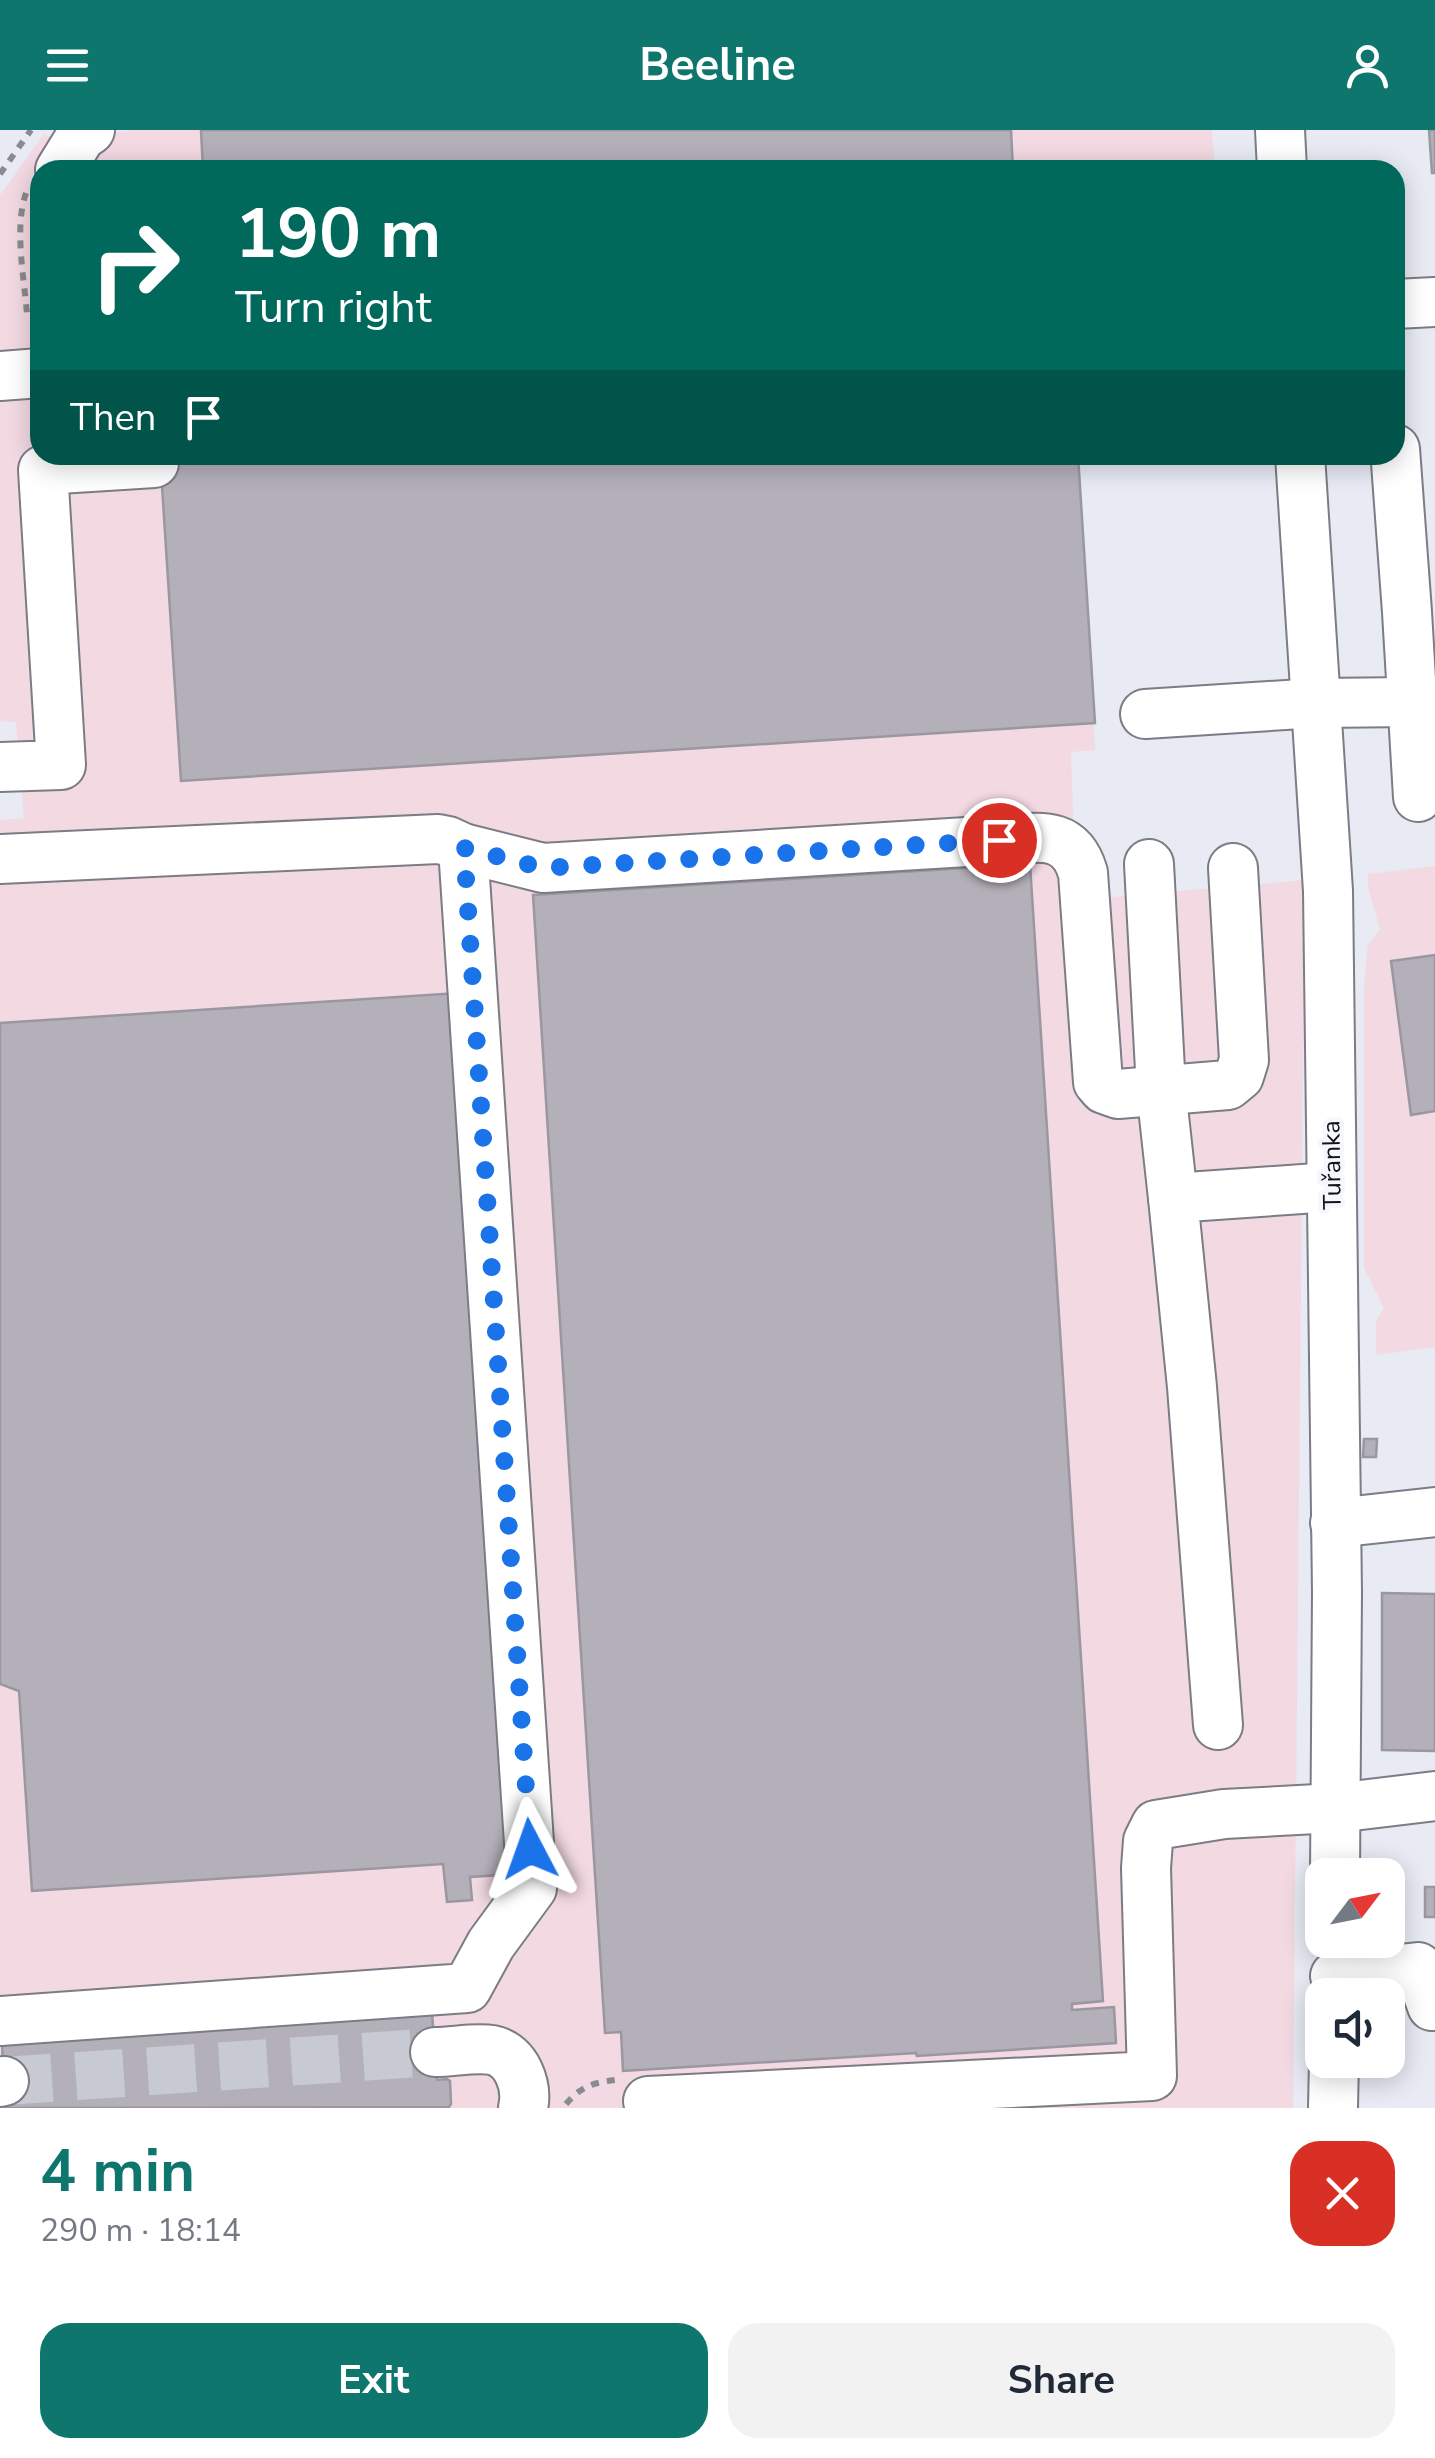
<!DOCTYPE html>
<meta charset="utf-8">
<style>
:root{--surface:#fff;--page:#f2f2f3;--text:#1f2937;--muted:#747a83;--accent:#0f766e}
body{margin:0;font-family:"Nunito Sans",sans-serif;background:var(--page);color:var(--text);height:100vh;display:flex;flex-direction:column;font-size:38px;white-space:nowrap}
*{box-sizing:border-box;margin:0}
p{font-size:32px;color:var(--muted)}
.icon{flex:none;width:55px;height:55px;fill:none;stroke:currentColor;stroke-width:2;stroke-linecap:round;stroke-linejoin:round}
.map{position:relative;height:1978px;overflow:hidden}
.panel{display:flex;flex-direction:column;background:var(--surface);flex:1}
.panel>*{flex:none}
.hud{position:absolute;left:30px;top:30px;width:1375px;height:305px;border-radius:30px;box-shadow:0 5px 25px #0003;background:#00695c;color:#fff;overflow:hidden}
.needle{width:65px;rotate:58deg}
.buttons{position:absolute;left:1305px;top:1728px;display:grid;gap:20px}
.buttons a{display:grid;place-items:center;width:100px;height:100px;border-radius:20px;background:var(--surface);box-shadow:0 5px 25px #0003;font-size:50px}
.pin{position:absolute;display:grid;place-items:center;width:85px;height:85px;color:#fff;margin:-42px;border:5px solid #fff;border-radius:50%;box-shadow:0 2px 10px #0007}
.me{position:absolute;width:110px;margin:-55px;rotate:356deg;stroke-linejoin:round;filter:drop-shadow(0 0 8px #0008)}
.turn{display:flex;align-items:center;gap:35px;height:210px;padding:0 40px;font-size:45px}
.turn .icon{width:130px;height:130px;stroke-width:2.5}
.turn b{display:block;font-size:70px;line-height:85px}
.then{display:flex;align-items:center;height:95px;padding:0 40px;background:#0003;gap:20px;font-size:38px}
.round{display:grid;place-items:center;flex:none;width:105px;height:105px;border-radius:30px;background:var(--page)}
.summary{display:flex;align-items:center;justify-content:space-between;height:170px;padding:0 40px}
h1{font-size:60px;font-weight:700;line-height:75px;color:var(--accent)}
.primary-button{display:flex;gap:20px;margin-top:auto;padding:20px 40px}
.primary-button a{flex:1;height:115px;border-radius:30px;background:var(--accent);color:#fff;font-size:40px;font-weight:700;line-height:115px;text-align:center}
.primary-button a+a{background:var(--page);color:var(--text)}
header{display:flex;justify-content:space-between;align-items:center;height:130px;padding:0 40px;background:var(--accent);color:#fff;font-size:45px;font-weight:700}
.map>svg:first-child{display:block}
.industrial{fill:#f2d9e2}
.building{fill:#b4b0ba;stroke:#9b97a1;stroke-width:2.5}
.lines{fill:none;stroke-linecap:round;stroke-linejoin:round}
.minor-tunnel{stroke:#c8cad3;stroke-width:48;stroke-dasharray:48 24;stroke-linecap:butt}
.minor-casing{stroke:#7b7c86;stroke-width:52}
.path{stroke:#8a8b92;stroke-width:6;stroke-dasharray:8 8;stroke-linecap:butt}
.minor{stroke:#fff;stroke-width:48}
.route{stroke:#1a73e8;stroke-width:18;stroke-dasharray:0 32.4}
.labels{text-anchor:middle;stroke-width:9;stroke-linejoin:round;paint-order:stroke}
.street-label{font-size:25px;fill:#131317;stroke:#f6f7fe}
</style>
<header><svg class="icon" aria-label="menu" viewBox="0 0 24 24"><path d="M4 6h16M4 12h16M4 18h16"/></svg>Beeline<svg class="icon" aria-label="person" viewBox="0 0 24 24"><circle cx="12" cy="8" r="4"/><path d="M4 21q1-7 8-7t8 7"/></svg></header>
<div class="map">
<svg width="1435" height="1978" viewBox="0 0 1435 1978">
<rect width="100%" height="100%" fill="#e8eaf4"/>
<g class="industrial">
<polygon points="131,0 1212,0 1215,40 40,40 40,325 1078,325 1095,620 1071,622 1076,770 1305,750 1293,1978 0,1978 0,690 24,688 16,592 0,591 0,65 44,4 60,11"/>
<polygon points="1435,736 1435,1217 1376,1225 1376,1191 1384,1178 1364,1138 1364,856 1368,815 1380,799 1368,757 1368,744"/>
</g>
<g class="building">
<polygon points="201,0 1011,0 1013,40 203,40"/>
<polygon points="1429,0 1435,0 1435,43 1432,43"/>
<polygon points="160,325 1078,325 1095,593 181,651"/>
<polygon points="1030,734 1103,1871 1072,1874 1072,1880 1114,1877 1116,1913 917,1926 916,1923 623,1941 621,1902 605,1903 533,765"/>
<polygon points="1435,825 1435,981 1411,985 1391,831"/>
<polygon points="458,863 518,1744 470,1747 472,1770 447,1772 443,1734 32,1761 19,1561 0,1554 0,893"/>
<polygon points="1364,1309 1377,1309 1376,1327 1363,1327"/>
<polygon points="1382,1463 1435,1464 1435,1621 1382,1620"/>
<rect x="1425" y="1757" width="10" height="30"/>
<polygon points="432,1883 437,1950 447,1949 450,1951 451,1974 449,1977 4,1978 2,1908"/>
</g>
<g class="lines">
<polyline class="minor-tunnel" points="4,1951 435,1922"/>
<g class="minor-casing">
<g id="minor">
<polyline points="1280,0 1282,40"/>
<polyline points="60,40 81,6 90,0"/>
<polyline points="1395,174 1435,172"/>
<polyline points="0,246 40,243"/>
<polyline points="1395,319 1407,482 1418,667"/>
<polyline points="1300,325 1328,761 1337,1462 1335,1745"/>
<polyline points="1145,584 1317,573 1412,572"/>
<polyline points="0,637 61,635 43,340 154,333"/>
<path d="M463,718L543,738L999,710C1036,708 1070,698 1083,743L1098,952L1104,959L1118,964L1228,955L1239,946L1244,930L1233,738"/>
<polyline points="0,729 438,709 448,711 463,718 532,1758 491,1814 467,1858 0,1891"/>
<polyline points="1149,734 1161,959 1173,1068"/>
<polyline points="1335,1393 1435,1382"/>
<polyline points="1218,1595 1192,1257 1173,1068 1331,1057"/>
<polyline points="1335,1846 1418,1837 1432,1876 1435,1876"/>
<path d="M435,1922C453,1922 475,1917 492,1920C517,1925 528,1956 523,1978"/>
<polyline points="0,1952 4,1951"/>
<polyline points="648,1971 1152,1946 1146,1738 1148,1711 1156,1695 1224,1684 1336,1678 1435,1666"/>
<polyline points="1333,1978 1334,1930"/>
</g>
</g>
<g class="path">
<polyline points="0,44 31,0"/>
<path d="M26,63C14,97 24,147 27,184"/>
<polyline points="1312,1778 1313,1815"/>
<path d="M566,1974C581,1956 593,1953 615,1950"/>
</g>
<use href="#minor" class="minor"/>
</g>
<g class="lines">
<polyline class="route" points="530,1719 464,718 543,738 999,710"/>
</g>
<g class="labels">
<g class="street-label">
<text transform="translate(1331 1035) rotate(-91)" y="9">Tuřanka</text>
</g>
</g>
</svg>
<div class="buttons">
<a><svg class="needle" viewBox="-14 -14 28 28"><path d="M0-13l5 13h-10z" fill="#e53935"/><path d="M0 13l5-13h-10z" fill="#747a83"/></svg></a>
<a><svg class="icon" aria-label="sound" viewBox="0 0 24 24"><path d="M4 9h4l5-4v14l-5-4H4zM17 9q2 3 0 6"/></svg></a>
</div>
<div class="pin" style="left:999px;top:710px;background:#d93025"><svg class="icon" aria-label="arrive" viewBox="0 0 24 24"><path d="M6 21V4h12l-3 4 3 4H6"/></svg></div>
<svg class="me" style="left:530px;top:1719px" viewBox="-20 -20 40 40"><path d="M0-17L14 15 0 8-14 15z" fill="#1a73e8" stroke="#fff" stroke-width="4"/></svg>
<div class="hud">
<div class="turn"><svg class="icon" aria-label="right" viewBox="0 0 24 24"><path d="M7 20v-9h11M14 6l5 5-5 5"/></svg><div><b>190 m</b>Turn right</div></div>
<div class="then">Then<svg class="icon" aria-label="arrive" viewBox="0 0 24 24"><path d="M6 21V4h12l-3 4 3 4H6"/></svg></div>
</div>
</div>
<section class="panel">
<div class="summary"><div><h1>4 min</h1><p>290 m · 18:14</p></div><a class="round" style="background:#d93025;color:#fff"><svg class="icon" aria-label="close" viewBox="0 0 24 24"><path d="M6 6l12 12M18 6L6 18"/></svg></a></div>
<div class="primary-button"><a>Exit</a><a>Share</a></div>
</section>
